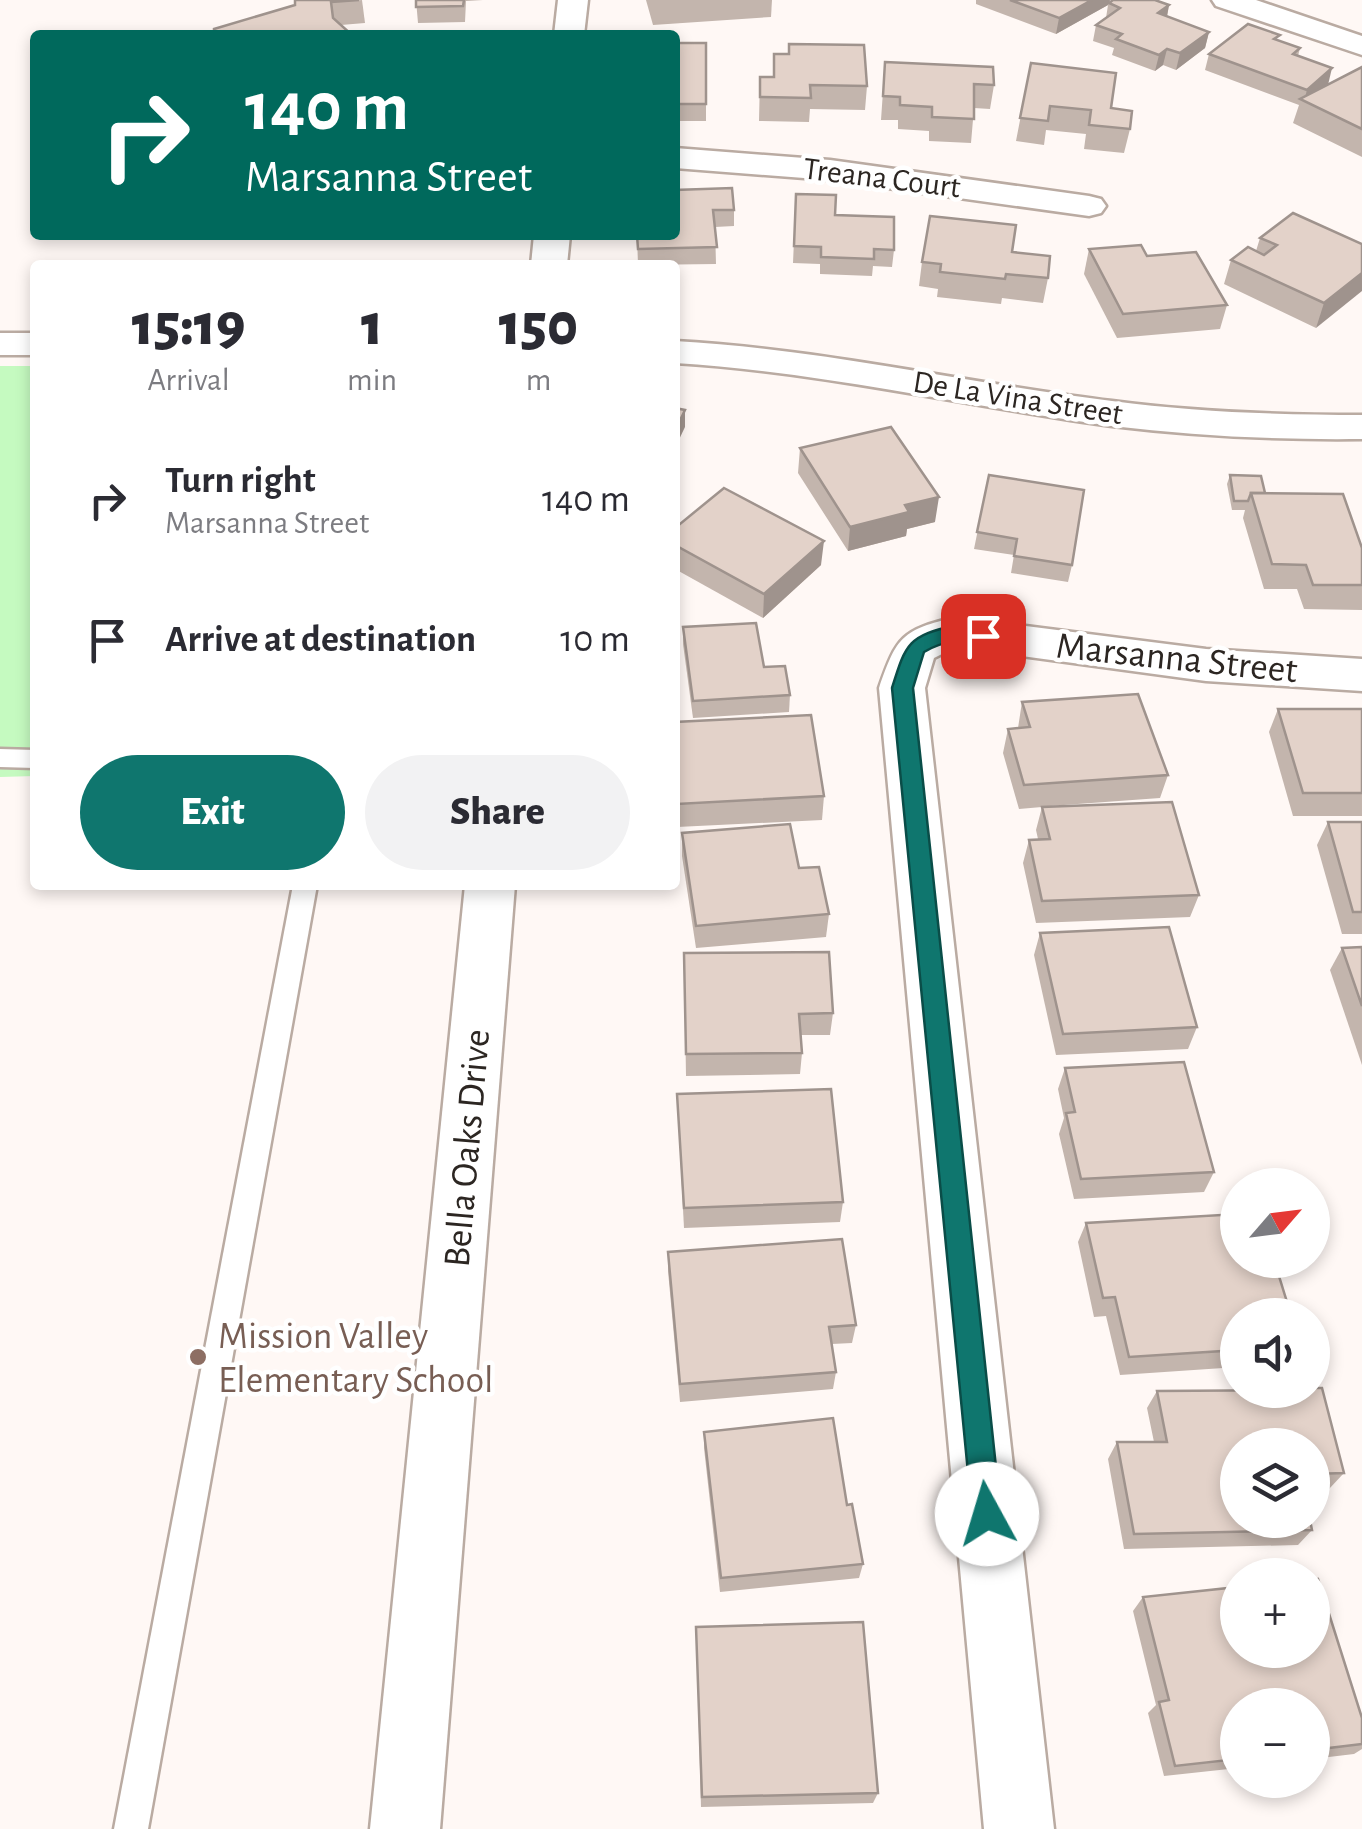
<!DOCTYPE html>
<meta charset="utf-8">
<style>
:root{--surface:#fff;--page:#f2f2f3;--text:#2b2b33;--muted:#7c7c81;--accent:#0f766e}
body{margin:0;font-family:"Alegreya Sans",sans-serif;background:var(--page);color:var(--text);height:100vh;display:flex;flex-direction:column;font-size:38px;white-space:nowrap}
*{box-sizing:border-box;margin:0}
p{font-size:32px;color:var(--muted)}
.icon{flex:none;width:55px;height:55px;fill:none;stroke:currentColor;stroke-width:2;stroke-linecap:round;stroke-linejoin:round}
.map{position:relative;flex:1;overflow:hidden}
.side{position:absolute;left:30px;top:260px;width:650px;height:630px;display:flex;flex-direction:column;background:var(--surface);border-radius:10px;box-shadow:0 5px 15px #0003}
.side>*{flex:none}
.guide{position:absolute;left:30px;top:30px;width:650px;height:210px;border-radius:10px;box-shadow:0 5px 15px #0003;background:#00695c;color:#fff;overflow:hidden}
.needle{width:65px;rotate:62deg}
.buttons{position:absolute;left:1220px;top:1168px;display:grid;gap:20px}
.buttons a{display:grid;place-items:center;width:110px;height:110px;border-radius:50%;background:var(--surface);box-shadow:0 5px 15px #0003;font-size:50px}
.pin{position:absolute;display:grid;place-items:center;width:85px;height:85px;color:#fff;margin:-42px;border-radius:20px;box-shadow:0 5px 15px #0006}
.me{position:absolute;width:110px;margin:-55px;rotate:354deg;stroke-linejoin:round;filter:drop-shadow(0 0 8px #0008)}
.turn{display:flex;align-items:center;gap:35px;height:210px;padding:0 50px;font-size:45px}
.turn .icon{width:130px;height:130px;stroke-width:2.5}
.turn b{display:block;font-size:70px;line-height:85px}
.eta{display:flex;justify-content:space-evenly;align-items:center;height:170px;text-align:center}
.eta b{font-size:60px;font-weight:800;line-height:70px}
.action{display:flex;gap:20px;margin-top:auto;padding:20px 50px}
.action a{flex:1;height:115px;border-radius:60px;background:var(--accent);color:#fff;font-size:40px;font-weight:800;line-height:115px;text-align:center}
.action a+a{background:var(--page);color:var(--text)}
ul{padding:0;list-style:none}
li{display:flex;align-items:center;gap:30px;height:140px;padding:0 50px}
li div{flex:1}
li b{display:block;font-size:38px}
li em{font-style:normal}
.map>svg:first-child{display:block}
.green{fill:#c5fac0}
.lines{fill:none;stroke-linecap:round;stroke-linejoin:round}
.service-casing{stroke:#baaba2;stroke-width:5}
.minor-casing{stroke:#baaba2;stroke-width:5}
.service{fill:#fff;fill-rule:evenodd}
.minor{fill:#fff;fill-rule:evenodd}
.wall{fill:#c3b5ad}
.shaded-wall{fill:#9f938d}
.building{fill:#e3d2c9;stroke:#9f938d;stroke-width:2.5}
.route{fill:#0f766e;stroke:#0a4d48;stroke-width:2.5}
.education-dot{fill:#8d6e63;stroke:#fff;stroke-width:4}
.labels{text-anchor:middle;stroke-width:9;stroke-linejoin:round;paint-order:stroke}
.far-street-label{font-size:32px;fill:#2c2622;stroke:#fff}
.street-label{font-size:38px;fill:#2c2622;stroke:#fff}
.education-label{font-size:38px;fill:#785e54;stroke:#fff;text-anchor:start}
</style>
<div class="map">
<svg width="1362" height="1829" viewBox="0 0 1362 1829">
<rect width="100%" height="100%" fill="#fff8f5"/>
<polygon class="green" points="0,366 35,366 35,776 0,777"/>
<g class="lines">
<g class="service-casing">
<g id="service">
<polygon points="0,749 35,750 35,768 0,767"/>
<polygon points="293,885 317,885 148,1829 114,1829"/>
</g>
</g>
<g class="minor-casing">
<g id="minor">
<polygon points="558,0 588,0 584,35 554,35"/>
<polygon points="1212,0 1256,0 1362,36 1362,55 1216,6"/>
<polygon points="675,148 830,160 1089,196 1101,199 1106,206 1101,213 1089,216 830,180 675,168"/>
<polygon points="534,235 570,235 567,265 531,265"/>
<rect x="0" y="333" width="35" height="22"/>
<path d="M675,341C823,349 965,383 1112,401C1195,412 1278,415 1362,415V439C1278,440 1195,436 1112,426C965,406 823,372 675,363Z"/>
<path d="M956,617L1206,649L1362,659V691L1206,681L956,647L934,658L925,688L1054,1829H984L879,688C897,636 902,630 956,617Z"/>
<polygon points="465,885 515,885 440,1829 370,1829"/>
</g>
</g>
<use href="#service" class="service"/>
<use href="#minor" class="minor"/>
</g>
<g class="wall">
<polygon points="362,0 365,23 341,25 295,5"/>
<polygon points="416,0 483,0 466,1 465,22 418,23"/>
<polygon points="646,0 772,0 771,17 653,25"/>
<polygon points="976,0 1110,0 1109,3 1169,5 1167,17 1209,32 1205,48 1176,70 1163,65 1155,71 1112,55 1114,48 1093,41 1096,25 1106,18 1108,5 1056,34 976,4"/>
<polygon points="1278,40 1300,48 1298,56 1327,85 1362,67 1362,157 1293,123 1299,105 1205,70 1209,54"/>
<rect x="675" y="43" width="31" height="78"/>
<polygon points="774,54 867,86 865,110 810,109 809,122 759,121 760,77 773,77"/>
<polygon points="885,62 994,85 990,109 974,108 971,143 929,141 929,131 898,129 898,120 881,120"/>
<polygon points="1031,63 1111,108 1130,129 1124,153 1084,149 1086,134 1046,130 1044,145 1016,141"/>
<polygon points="675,190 734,210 734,226 715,227 716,264 638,265 637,235"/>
<polygon points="796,194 835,215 894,250 892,267 873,266 872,276 820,274 820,264 793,263"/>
<polygon points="1260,238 1362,244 1316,328 1224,284 1231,260 1256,251"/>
<polygon points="1089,249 1147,256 1227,305 1220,329 1117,338 1084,274"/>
<polygon points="1012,252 1048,278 1043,303 1002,298 1001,304 937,297 938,289 919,286 922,262"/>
<polygon points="800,448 935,522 907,529 906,536 848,551 798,473"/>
<polygon points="989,475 1072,565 1068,582 1011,573 1014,555 974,549"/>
<polygon points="1230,475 1265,493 1362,585 1362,610 1304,609 1297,589 1264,589 1243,518 1245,510 1232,510 1227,484"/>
<polygon points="675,528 821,565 763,618 675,569"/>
<polygon points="683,627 764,667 790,695 789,712 693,718 683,644"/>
<polygon points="1022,702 1168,775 1160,798 1050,806 1199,895 1190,917 1036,923 1023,863 1029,840 1038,839 1036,830 1042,807 1019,809 1003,753 1008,729 1018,728"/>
<polygon points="1278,709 1362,709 1362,816 1293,816 1269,732"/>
<polygon points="675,722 824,796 822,820 677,827 675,810"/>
<polygon points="1328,822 1362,822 1362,934 1342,934 1317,845"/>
<polygon points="682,833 799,868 829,914 826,937 696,948 682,856"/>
<polygon points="1040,933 1197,1027 1188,1049 1056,1055 1034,955"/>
<polygon points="1362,947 1362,1065 1330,970 1342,948"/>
<polygon points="684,953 833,1013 830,1035 800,1035 802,1053 800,1074 686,1076"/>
<polygon points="1065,1068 1214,1172 1204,1192 1074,1199 1059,1134 1064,1118 1058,1089"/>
<polygon points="677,1094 843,1202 840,1222 684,1228"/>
<polygon points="1086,1223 1238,1315 1238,1367 1120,1375 1106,1316 1094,1317 1078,1242"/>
<polygon points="668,1252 856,1325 852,1343 832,1344 836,1372 833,1389 680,1402 668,1271"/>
<polygon points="1312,1388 1322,1388 1344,1473 1329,1489 1312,1489 1312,1445 1238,1445 1238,1520 1310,1520 1312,1530 1298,1545 1124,1549 1108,1459 1117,1442 1154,1442 1147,1408 1157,1391 1312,1390"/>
<polygon points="704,1432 847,1505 863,1564 859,1578 720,1592 704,1448"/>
<polygon points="1143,1597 1362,1718 1362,1749 1354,1754 1312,1759 1312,1705 1238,1705 1238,1768 1164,1776 1148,1713 1156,1705 1133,1611"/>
<polygon points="696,1627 878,1793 873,1803 701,1807"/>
</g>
<g class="shaded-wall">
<polygon points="1092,0 1110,0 1108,5 1056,34 1059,18"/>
<polygon points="1169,5 1166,21 1158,13"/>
<polygon points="1209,32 1205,48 1176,70 1180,53"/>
<polygon points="1167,49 1163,65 1155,71 1159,55"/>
<polygon points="1332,68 1328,85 1304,101 1307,90"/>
<polygon points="1362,273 1362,291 1316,328 1324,303"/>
<polygon points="685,410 685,427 675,448 675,431"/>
<polygon points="939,497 935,522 907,529 906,536 848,551 850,527 905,505"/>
<polygon points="824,541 821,565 763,618 764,594"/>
</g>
<g class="building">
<polygon points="295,0 359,0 331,2 333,18 352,35 214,34 214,29 295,5"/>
<polygon points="416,0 464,0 463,6 416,7"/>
<polygon points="1010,0 1092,0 1059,18"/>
<polygon points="1113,0 1155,0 1169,5 1158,13 1209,32 1180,53 1167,49 1159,55 1116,39 1122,34 1096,25 1120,8 1109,3"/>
<polygon points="1248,24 1280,35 1274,39 1300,48 1293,54 1332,68 1307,90 1209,54"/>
<rect x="675" y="43" width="31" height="61"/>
<polygon points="789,44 864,45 867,86 810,85 811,98 760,97 760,77 774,77 774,54 789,54"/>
<polygon points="885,62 993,67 994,85 974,84 974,119 932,117 932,107 900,105 900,97 883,96"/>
<polygon points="1031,63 1116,73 1111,108 1132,111 1130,129 1089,125 1091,110 1050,106 1048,121 1020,118"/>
<polygon points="1362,67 1362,129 1300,99"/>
<polygon points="732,188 734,210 713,210 717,247 638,249 637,235 675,235 675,190"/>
<polygon points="796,194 836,195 835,215 894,217 894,250 874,249 874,259 821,257 821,247 794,246"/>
<polygon points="1293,213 1362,244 1362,273 1324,303 1231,260 1248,247 1264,255 1277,245 1260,238"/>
<polygon points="930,216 1016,225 1012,252 1050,256 1048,278 1006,274 1005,279 940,272 941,264 922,262"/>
<polygon points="1141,245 1147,256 1196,252 1227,305 1123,314 1089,249"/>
<polygon points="675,408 685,410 675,431"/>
<polygon points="891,427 939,497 905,505 909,512 850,527 800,448"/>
<polygon points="989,475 1084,490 1072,565 1014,556 1017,539 977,532"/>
<polygon points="1230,475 1261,476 1265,493 1251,493 1248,501 1234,501"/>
<polygon points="724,488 824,541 764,594 675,545 675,528"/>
<polygon points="1251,493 1343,494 1362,548 1362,585 1313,585 1306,565 1272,564"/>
<polygon points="756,623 764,667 785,666 790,695 693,701 683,627"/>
<polygon points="1138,694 1168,775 1024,785 1008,729 1030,727 1022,702"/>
<polygon points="1278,709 1362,709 1362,793 1303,793"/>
<polygon points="811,715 824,796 677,804 675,722"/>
<polygon points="1172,802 1199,895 1042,901 1029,840 1050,839 1042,807"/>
<polygon points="1328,822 1362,822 1362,912 1353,912"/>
<polygon points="790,824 799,868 819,867 829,914 696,926 682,833"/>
<polygon points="1169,927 1197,1027 1063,1034 1040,933"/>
<polygon points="1362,947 1362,1006 1342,948"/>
<polygon points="829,952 833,1013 799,1014 802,1053 686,1054 684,953"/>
<polygon points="1184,1062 1214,1172 1081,1179 1066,1113 1075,1112 1065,1068"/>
<polygon points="831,1089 843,1202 684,1208 677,1094"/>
<polygon points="1238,1214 1238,1260 1274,1260 1291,1315 1238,1315 1238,1350 1129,1357 1115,1297 1103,1298 1086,1223"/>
<polygon points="842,1239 856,1325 829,1327 836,1372 680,1384 668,1252"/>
<polygon points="1312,1388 1322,1388 1344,1473 1312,1474 1312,1445 1238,1445 1238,1520 1310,1520 1312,1530 1134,1534 1117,1442 1167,1442 1157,1391 1312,1390"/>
<polygon points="833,1418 847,1505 852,1504 863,1564 721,1578 704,1432"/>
<polygon points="1318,1579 1362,1718 1362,1744 1312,1750 1312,1705 1238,1705 1238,1759 1175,1766 1159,1702 1169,1700 1143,1597 1238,1587 1238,1650 1312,1650 1312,1580"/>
<polygon points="863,1622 878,1793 702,1797 696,1627"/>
</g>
<path class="route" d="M956,625L983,628L993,636L983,643C959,640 944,640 924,652L913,688L1001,1514L997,1524L987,1529L977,1524L972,1514L892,688C906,643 908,636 956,625Z"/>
<circle class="education-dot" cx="198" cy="1357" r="10"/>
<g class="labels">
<g class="far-street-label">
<text transform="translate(882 177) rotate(7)" y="11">Treana Court</text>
<text transform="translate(1018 397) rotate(9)" y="11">De La Vina Street</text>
</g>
<g class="street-label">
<text transform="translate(1177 657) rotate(6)" y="13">Marsanna Street</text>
<text transform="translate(466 1148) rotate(-85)" y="13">Bella Oaks Drive</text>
</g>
<g class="education-label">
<text x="218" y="1348">Mission Valley<tspan x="218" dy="44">Elementary School</tspan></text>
</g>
</g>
</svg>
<div class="buttons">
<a><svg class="needle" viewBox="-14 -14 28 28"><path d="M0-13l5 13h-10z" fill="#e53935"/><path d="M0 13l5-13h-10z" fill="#7c7c81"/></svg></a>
<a><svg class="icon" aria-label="sound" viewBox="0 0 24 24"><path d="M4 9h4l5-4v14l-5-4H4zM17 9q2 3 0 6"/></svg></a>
<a><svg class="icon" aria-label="layers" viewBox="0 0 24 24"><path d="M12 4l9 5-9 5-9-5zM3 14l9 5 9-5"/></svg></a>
<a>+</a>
<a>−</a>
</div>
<div class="pin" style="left:983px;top:636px;background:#d93025"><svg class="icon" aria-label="arrive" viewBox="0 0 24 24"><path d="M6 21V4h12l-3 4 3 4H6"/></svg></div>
<svg class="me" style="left:987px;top:1514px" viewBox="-20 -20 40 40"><circle r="19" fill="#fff"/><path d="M0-13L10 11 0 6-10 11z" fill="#0f766e"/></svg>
<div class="guide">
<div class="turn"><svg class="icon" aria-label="right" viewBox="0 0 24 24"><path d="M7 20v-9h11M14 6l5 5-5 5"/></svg><div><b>140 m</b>Marsanna Street</div></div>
</div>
<section class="side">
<div class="eta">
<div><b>15:19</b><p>Arrival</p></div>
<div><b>1</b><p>min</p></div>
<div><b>150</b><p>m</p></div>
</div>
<ul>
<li><svg class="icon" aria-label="right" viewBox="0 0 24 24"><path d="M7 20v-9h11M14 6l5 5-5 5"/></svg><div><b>Turn right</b><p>Marsanna Street</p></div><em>140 m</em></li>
<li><svg class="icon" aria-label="arrive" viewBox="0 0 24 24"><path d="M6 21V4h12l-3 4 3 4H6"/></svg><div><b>Arrive at destination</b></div><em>10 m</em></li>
</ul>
<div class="action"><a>Exit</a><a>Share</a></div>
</section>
</div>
